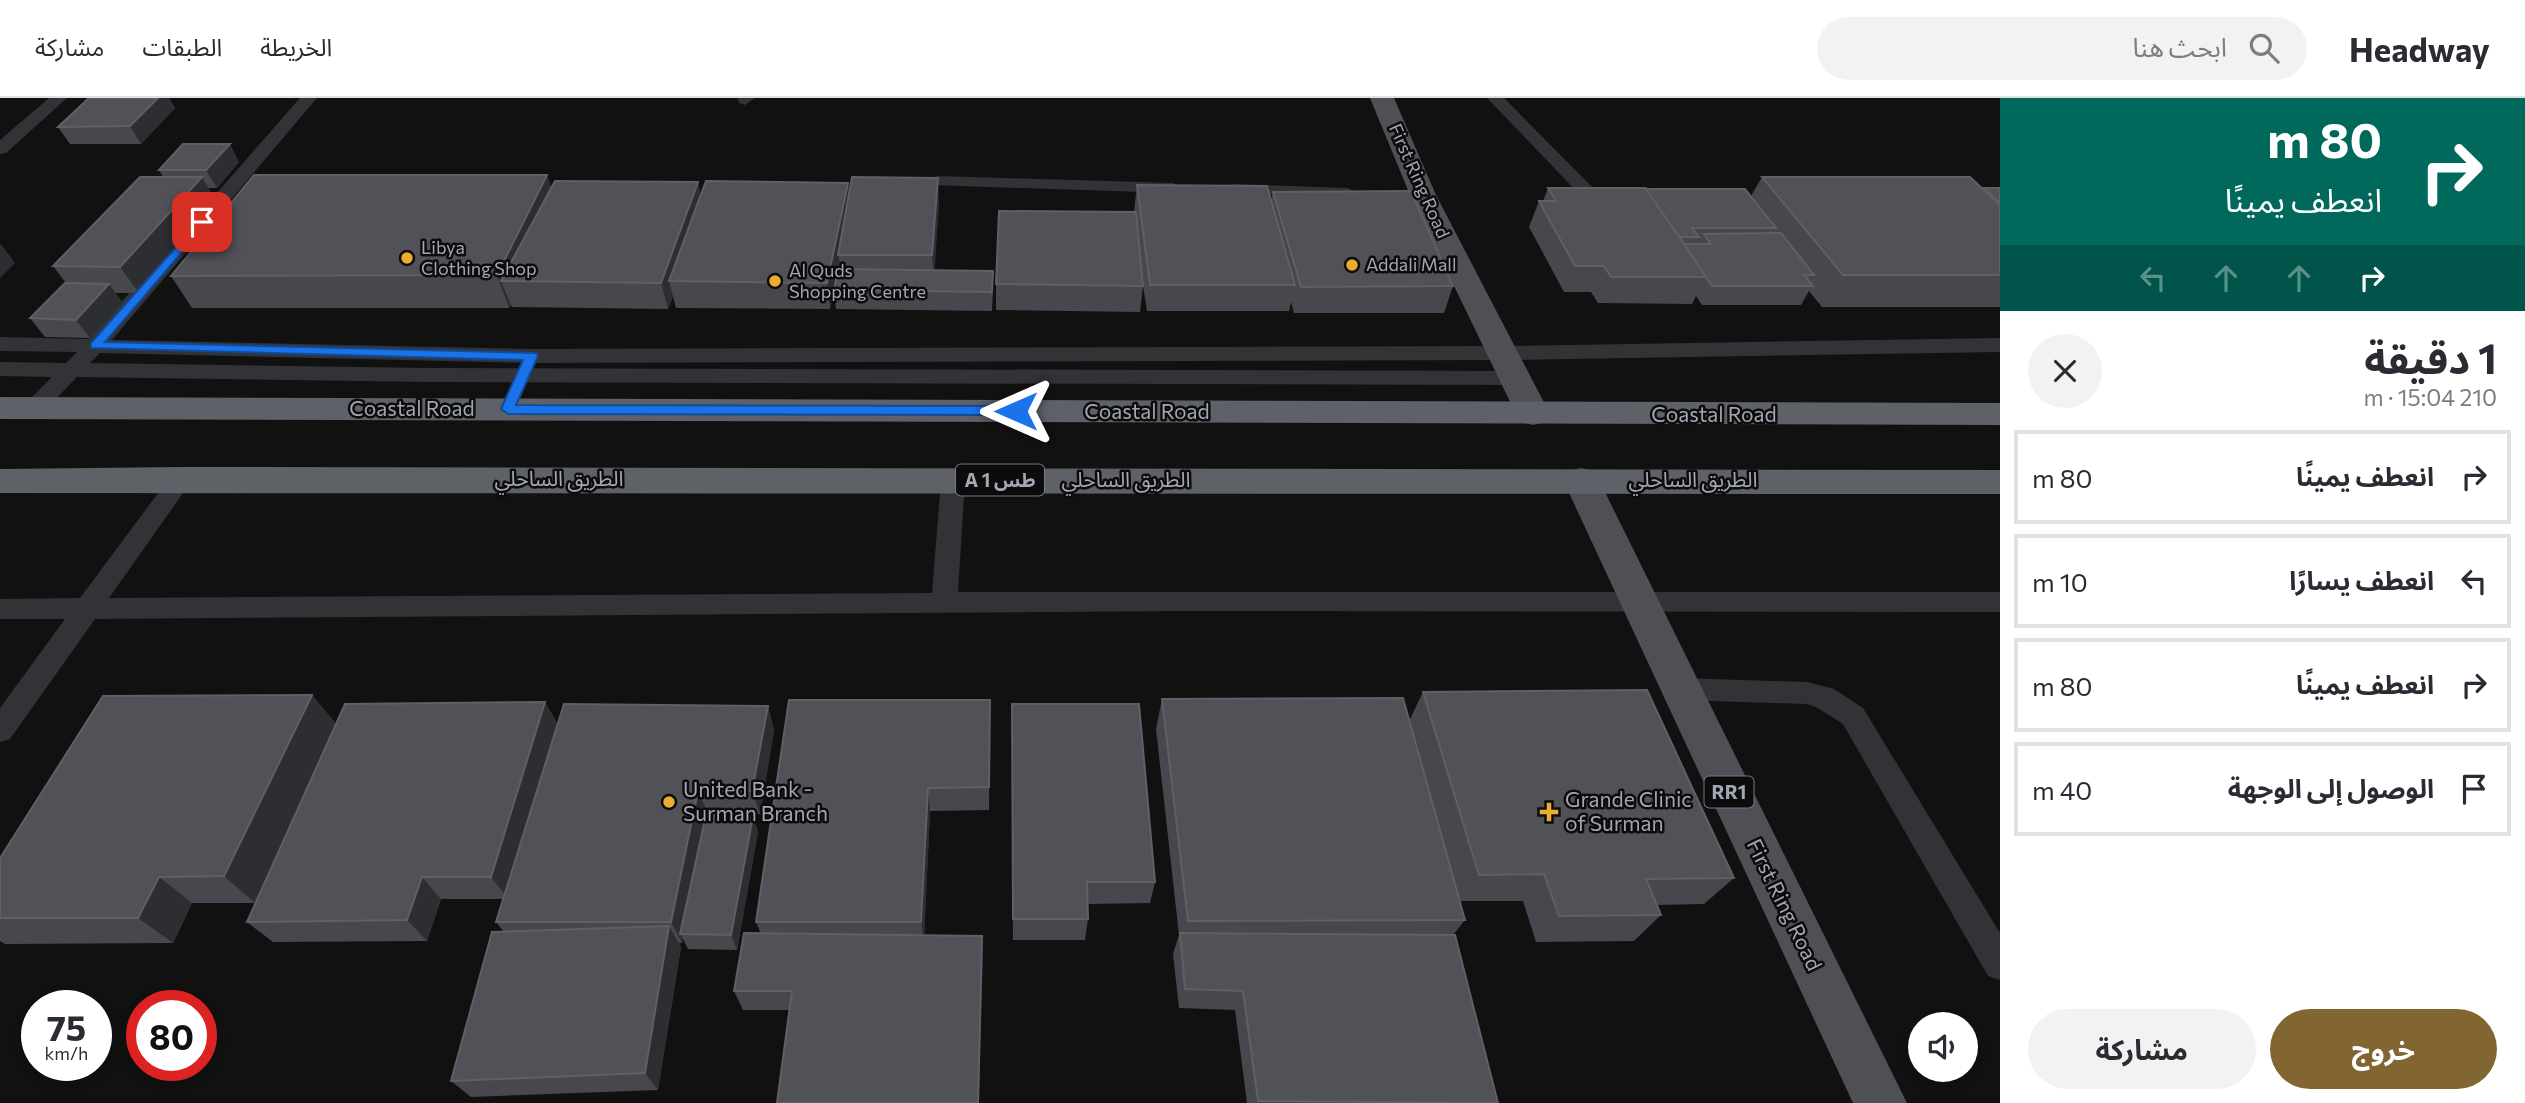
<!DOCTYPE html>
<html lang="ar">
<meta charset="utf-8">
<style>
:root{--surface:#fff;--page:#f2f2f3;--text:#2b2b33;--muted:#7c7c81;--line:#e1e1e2;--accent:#816632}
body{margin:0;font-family:Commissioner,"Noto Sans Arabic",sans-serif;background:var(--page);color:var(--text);direction:rtl;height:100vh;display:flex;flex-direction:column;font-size:26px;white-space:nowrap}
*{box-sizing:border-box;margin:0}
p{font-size:23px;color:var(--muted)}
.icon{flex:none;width:38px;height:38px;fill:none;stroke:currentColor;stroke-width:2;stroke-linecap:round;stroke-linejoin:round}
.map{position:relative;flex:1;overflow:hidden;direction:ltr}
.drawer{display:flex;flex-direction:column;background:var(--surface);width:525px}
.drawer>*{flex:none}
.guide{background:#00695c;color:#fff;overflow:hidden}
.fabs{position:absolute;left:1908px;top:914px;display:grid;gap:14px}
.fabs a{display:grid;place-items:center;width:70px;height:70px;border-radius:50%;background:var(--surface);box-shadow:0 4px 10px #0003;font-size:35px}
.speed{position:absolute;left:21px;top:892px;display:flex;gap:14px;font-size:35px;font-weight:700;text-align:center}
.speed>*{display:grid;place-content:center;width:91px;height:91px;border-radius:50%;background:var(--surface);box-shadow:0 4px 10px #0003;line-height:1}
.speed small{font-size:18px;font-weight:400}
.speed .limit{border:10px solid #d22;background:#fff;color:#111}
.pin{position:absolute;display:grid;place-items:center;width:60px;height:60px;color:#fff;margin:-30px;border-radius:14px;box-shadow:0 4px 10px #0006}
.me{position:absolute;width:77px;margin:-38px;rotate:270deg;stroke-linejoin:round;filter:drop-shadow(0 0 5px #0008)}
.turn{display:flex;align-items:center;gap:24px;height:147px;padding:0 28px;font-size:32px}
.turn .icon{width:91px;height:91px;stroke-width:2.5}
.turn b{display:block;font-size:49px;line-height:60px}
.lanes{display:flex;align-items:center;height:66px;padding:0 28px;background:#0003;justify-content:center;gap:35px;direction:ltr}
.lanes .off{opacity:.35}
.round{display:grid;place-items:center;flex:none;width:74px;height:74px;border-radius:37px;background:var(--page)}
.head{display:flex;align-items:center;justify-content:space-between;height:119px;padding:0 28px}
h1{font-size:42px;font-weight:700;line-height:52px}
.action{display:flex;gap:14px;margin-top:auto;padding:14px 28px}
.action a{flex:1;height:80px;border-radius:42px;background:var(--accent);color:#fff;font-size:28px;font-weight:700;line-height:80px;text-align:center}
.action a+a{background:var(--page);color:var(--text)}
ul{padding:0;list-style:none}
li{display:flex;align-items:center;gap:21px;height:94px;margin:0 14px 10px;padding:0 14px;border:4px solid var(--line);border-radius:0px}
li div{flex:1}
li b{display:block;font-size:26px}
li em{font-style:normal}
header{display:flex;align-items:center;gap:42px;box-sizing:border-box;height:98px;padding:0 35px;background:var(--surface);border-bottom:2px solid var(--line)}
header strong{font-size:33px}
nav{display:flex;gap:38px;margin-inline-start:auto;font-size:24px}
.search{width:490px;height:63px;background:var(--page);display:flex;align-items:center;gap:18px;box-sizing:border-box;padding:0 24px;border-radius:38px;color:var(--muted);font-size:26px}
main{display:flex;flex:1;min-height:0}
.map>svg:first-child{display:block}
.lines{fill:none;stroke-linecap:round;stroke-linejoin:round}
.lane{fill:#323337;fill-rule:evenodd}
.primary{fill:#4e5056;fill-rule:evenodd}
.highway{fill:#5e6168;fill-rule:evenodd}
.wall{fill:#47484d}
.shaded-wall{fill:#2d2e31}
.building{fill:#515258;stroke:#5e6066;stroke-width:2}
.route{fill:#1a73e8;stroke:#114b97;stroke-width:2}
.poi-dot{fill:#eaad31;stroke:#0c0c0d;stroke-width:2.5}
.labels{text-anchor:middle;stroke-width:5;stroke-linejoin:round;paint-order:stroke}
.far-street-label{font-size:18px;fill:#a3a7b3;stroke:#0c0c0d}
.far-poi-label{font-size:18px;fill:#a3a7b3;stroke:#0c0c0d;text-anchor:start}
.shield{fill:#0c0c0d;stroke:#767881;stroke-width:2}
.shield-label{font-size:19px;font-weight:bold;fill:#a3a7b3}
.street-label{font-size:21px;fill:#a3a7b3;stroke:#0c0c0d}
.poi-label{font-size:21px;fill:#a3a7b3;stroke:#0c0c0d;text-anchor:start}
</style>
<header>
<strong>Headway</strong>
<div class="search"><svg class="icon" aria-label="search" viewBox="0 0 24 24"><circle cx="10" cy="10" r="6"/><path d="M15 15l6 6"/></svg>ابحث هنا</div>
<nav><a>الخريطة</a><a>الطبقات</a><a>مشاركة</a></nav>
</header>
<main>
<section class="drawer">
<div class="guide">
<div class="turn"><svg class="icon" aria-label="right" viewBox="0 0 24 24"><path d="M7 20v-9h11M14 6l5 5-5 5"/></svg><div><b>80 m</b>انعطف يمينًا</div></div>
<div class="lanes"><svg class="icon off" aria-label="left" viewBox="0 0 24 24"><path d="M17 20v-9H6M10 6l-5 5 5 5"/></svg><svg class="icon off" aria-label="ahead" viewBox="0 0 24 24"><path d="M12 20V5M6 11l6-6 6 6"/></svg><svg class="icon off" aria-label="ahead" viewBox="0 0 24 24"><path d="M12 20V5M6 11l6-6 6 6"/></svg><svg class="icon" aria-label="right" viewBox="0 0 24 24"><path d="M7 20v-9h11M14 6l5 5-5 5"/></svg></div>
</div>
<div class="head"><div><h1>1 دقيقة</h1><p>210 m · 15:04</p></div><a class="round"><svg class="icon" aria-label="close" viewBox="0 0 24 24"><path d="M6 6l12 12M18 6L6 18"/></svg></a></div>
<ul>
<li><svg class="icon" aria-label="right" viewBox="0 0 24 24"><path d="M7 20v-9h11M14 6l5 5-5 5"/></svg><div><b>انعطف يمينًا</b></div><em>80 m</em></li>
<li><svg class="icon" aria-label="left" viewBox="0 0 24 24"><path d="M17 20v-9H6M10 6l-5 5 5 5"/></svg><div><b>انعطف يسارًا</b></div><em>10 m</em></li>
<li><svg class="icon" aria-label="right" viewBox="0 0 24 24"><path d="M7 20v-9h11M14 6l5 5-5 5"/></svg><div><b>انعطف يمينًا</b></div><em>80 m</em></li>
<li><svg class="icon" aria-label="arrive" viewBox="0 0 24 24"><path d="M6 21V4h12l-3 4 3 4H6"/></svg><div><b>الوصول إلى الوجهة</b></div><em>40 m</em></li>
</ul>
<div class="action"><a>خروج</a><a>مشاركة</a></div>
</section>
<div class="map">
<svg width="2000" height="1005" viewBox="0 0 2000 1005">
<rect width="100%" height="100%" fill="#111112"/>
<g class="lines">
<g class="lane">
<polygon points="49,0 67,0 6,55 0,56 0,42"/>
<polygon points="300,0 317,0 112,242 531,251 1503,248 2000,240 2000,254 1503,262 531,265 100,255 90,265 429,270 1515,273 1526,280 1515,287 429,284 77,279 42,315 26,315 23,310 26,305 52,279 0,278 0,264 66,265 77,254 0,253 0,239 89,241"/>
<polygon points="738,0 755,0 745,7 739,5"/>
<polygon points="1487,0 1504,0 1598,95 1601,99 1598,103 1586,103"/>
<polygon points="937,78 1173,85 1182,90 1173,95 931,87 928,83"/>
<polygon points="1232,86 1348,90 1357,95 1348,100 1226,95 1223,91"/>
<polygon points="181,373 189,375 193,381 109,500 932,495 941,382 945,376 961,376 965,382 958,494 2000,494 2000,514 1180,513 95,521 10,641 0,644 0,610 65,521 0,521 0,501 80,500 173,375"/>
<polygon points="1680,580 1807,584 1834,591 1863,610 2000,835 2000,882 1988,878 1843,626 1816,609 1807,606 1680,602 1670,599 1666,591 1670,583"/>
</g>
<g class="primary">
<polygon points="1370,0 1394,0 1436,97 1550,316 1545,324 1533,327 1521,324 1516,316 1410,97"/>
<polygon points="1581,370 1593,373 1599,382 1907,1005 1853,1005 1563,382 1569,373"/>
</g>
<g class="highway">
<polygon points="0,299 2000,305 2000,327 0,321"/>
<polygon points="181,369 2000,372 2000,396 0,395 0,371"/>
</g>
</g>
<g class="wall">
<polygon points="89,0 169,0 175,10 141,46 70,46 58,29"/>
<polygon points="239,64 217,90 208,90 217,105 139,195 115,195 123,205 90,240 45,239 30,220 66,185 53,168 163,79 159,72"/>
<polygon points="547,77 551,89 701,97 848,85 849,94 939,105 934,172 993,192 992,213 836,211 834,193 830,211 676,210 673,198 668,211 512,209 511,207 509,210 192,210 171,178"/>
<polygon points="1762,79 1983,91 1984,90 2000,90 2000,209 1822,209 1809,193 1801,207 1702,207 1696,198 1692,206 1598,205 1591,194 1564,194 1529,129 1539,103 1543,103 1548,90 1646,91 1751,98"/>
<polygon points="1137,87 1271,102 1273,94 1453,188 1444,215 1294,215 1291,204 1289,213 1147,213 1143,188 1140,214 996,212 996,186 1134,114"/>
<polygon points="1423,594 1734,780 1704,806 1656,807 1661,817 1634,843 1536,844 1523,803 1460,803 1465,822 1453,837 1498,1005 1247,1005 1235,912 1179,910 1173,856 1179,837 1156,631 1162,601 1409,623"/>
<polygon points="312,597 336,626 545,604 558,627 768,608 774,632 760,716 708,717 753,718 758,734 737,852 688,851 683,841 682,845 679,845 681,849 658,992 471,999 451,983 504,834 496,824 503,801 441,801 427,843 273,844 247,824 255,805 192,805 173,845 5,846 0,843 0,760"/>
<polygon points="990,602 989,712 930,713 924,837 983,858 790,912 743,912 734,893 761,836 756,824"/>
<polygon points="1012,631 1155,784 1150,805 1088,806 1088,821 1085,842 1013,842"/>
</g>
<g class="shaded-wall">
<polygon points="158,0 169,0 175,10 141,46 130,28"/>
<polygon points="230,46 239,64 217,90 206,72"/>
<polygon points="547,77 557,109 501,183 511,207 509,210 497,177"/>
<polygon points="202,79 217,105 139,195 120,169"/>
<polygon points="938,80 939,105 934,183 932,157"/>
<polygon points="698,84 704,109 669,183 673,198 668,211 661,185"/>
<polygon points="848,85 851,110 838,157 840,166 830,211 827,185"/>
<polygon points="1,146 15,165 0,180 0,147"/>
<polygon points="109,186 123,205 90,240 76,222"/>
<polygon points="312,597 337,627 255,805 224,778"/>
<polygon points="545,604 559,628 508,801 491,779"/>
<polygon points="768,608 774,632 760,716 752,693"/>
<polygon points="928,690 930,713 924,845 921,824"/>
<polygon points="698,693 708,716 684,836 680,836 683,841 682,845 671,824"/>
<polygon points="753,718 758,734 737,852 731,837"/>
<polygon points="159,779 192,805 173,845 138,820"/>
<polygon points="422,779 441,801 427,843 407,822"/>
<polygon points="669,828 681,849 658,992 645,975"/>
<polygon points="982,838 983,858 979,1005 978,1005"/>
</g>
<g class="building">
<polygon points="89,0 158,0 130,28 58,29"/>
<polygon points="183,46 230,46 206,72 159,72"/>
<polygon points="254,77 547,77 497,177 171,178"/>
<polygon points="140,79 202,79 120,169 53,168"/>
<polygon points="852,79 938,80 932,157 838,157"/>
<polygon points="1762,79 1970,79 2000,107 2000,177 1843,177"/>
<polygon points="555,83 698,84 661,185 501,183"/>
<polygon points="706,83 848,85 827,185 669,183"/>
<polygon points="1137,87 1267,88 1295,187 1150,187"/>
<polygon points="1548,90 1646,90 1707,179 1611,179 1604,168 1575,168 1539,103 1556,103"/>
<polygon points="1984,90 2000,90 2000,105"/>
<polygon points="1646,91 1745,91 1776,130 1692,130 1699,139 1679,139"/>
<polygon points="1411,93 1453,188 1301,189 1273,94"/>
<polygon points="999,113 1136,114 1143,188 996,186"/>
<polygon points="1781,135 1814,177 1804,177 1813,188 1712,188 1684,146 1711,146 1704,136"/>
<polygon points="838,171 993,173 992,194 834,192"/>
<polygon points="65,185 109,186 76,222 30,220"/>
<polygon points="1647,592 1734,780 1646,781 1661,817 1559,818 1544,776 1479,777 1423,594"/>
<polygon points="312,597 224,778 159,779 138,820 0,820 0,760 103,598"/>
<polygon points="1403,600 1465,822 1188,823 1162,601"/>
<polygon points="789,602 990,602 989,689 928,690 921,824 756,824"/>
<polygon points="545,604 491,779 422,779 407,822 247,824 345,606"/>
<polygon points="564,606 768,608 752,693 698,693 671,824 496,824"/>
<polygon points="1012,606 1139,606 1155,784 1087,784 1088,821 1013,821"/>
<polygon points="706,717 753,718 731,837 680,836"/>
<polygon points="669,828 645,975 451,983 492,834"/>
<polygon points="744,835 982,838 978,1005 777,1005 792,893 734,893"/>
<polygon points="1180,835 1455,837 1498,1005 1258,1003 1243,893 1185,891"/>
</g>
<polygon class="route" points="202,120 206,121 206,126 105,244 536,255 538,258 516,307 1016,308 1023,313 1016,317 508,316 501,311 523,262 91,250 91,245"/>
<g class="poi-dot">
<circle cx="407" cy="160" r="7"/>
<circle cx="1352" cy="167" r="7"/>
<circle cx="775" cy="183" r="7"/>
<circle cx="669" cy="704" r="7"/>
<path d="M1545.5 703.5h7v7h7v7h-7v7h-7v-7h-7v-7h7z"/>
</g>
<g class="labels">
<g class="far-street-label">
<text transform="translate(1419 83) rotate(66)" y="6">First Ring Road</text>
</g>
<g class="far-poi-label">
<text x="421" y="156">Libya<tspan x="421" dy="21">Clothing Shop</tspan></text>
<text x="1366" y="173">Addali Mall</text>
<text x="789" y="179">Al Quds<tspan x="789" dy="21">Shopping Centre</tspan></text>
</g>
<g class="shield">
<rect x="956" y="366.5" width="88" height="31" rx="5"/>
<rect x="1704.5" y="678.5" width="49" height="31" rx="5"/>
</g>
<g class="shield-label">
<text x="1000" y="389">A 1 طس</text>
<text x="1729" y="701">RR1</text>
</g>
<g class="street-label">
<text x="412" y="318">Coastal Road</text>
<text x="1147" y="321">Coastal Road</text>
<text x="1714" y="324">Coastal Road</text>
<text x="559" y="388">الطريق الساحلي</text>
<text x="1126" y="389">الطريق الساحلي</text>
<text x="1693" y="389">الطريق الساحلي</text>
<text transform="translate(1784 807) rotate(64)" y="7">First Ring Road</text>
</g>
<g class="poi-label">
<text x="683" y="699">United Bank -<tspan x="683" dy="24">Surman Branch</tspan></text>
<text x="1565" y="709">Grande Clinic<tspan x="1565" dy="24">of Surman</tspan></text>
</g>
</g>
</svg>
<div class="fabs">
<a><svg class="icon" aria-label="sound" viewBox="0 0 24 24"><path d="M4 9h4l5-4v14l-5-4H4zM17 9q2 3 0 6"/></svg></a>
</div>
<div class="speed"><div>75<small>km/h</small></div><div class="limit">80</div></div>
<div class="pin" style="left:202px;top:124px;background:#d93025"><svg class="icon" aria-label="arrive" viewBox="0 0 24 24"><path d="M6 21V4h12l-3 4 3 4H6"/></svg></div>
<svg class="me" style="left:1016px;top:313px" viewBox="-20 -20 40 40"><path d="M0-17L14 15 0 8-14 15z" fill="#1a73e8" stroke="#fff" stroke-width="4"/></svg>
</div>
</main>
